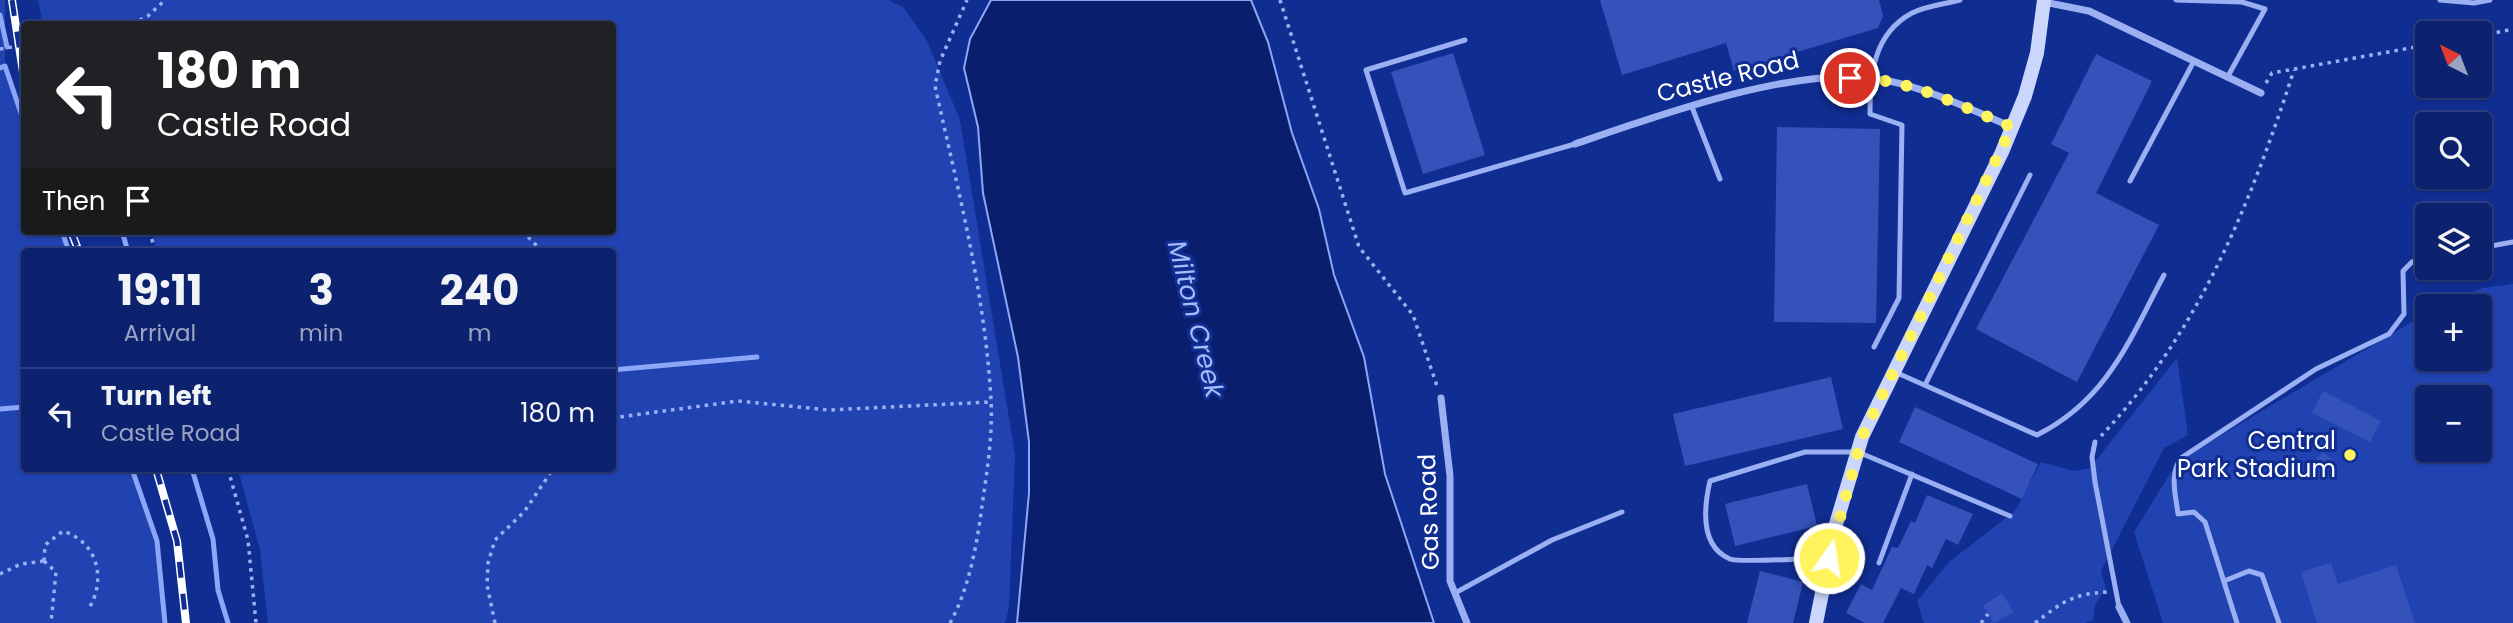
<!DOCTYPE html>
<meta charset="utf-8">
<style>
:root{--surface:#0c226e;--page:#1a2f76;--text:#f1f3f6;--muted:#9aa4c2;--line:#2c3f81}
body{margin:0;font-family:Poppins,sans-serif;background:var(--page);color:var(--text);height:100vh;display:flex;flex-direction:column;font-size:26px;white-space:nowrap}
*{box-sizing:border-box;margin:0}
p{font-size:23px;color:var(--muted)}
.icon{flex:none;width:38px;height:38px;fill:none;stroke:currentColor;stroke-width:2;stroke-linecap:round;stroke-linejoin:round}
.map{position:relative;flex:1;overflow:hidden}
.panel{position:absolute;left:21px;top:248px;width:595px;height:224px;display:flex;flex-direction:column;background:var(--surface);border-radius:7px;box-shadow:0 2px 5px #0004,0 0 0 2px var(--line)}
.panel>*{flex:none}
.top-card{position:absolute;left:21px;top:21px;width:595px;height:214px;border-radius:7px;box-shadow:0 2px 5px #0004,0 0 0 2px var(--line);background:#202124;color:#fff;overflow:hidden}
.needle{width:46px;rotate:318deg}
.controls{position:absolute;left:2415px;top:21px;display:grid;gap:14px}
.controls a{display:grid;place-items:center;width:77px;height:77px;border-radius:7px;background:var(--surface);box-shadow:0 2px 5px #0004,0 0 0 2px var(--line);font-size:35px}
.pin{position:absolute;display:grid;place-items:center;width:60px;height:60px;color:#fff;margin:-30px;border:4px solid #fff;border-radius:50%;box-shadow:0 2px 7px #0007}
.me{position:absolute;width:77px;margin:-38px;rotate:13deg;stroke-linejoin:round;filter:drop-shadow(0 0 5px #0008)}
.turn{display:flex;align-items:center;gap:24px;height:147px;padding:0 21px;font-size:32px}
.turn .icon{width:91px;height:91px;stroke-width:2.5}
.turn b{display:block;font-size:49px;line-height:60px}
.then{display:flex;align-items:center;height:66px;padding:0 21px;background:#0003;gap:14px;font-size:26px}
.eta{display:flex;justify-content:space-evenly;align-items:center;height:119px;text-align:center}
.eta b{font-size:42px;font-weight:700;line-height:49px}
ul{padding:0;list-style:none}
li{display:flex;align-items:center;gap:21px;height:91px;padding:0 21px;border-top:2px solid var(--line)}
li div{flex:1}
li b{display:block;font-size:26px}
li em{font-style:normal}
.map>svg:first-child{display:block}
.green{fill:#2143b2;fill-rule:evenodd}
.water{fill:#091f6d;stroke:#8ca7f7;stroke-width:2}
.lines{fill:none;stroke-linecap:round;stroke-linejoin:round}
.stream{stroke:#8ca7f7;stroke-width:5}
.building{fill:#3452ba}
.path{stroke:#9bb0f3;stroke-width:3.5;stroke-dasharray:3.5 5;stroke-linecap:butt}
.service{stroke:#9bb0f3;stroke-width:5}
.minor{stroke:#9bb0f3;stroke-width:7}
.secondary{stroke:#cbd6fd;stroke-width:14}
.rail-casing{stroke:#fff;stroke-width:8}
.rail{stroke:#102d92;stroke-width:5;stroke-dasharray:16;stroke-linecap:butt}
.route{stroke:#fff35e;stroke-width:12;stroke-dasharray:0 21.6}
.poi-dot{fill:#fff35e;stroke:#102d92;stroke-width:2.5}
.labels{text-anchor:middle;stroke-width:6;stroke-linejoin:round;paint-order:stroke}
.street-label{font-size:24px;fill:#fff;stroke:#102d92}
.poi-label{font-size:24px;fill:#fff;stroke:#102d92;text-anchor:end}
.water-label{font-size:26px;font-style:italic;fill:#a7bbfa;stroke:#102d92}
</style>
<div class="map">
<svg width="2513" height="623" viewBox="0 0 2513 623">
<rect width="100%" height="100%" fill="#102d92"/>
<g class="green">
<polygon points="0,0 5,0 5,66 24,122 24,231 62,231 69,252 24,252 24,469 132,469 157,541 165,623 0,623"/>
<polygon points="38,0 888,0 903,7 927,41 960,120 1015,455 1009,607 1005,623 268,623 260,550 238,469 612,469 612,252 157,252 151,231 612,231 612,24 43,24"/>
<path d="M2513,284V623H2163L2134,532L2178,461L2427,313V359H2480V306H2438L2483,288ZM2427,397H2480V450H2427Z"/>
<polygon points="2177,358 2188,435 2164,448 2101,571 2106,589 2095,605 2093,620 2085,623 1924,623 1917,601 1949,562 2015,511 2041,462 2074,471 2090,468"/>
</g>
<polygon class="water" points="991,0 1251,0 1268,42 1292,133 1319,209 1334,275 1364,357 1385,474 1434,623 1017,623 1029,493 1029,442 1018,357 983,193 978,127 964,68 970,39"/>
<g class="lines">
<g class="stream">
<polyline points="0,15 7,47"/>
<polyline points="0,68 5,66 24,122"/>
<polyline points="62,231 69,252"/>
<polyline points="122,231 128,252"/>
<polyline points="612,370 757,357"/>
<polyline points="0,409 24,407"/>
<polyline points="132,469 157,541 165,623"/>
<polyline points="192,469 213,539 218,590 228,623"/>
</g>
</g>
<g class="building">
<polygon points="1600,0 1879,0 1883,16 1878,28 1734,71 1726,43 1622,75"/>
<polygon points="1453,53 1485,155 1423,174 1391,72"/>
<polygon points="2096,54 2152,81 2096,193 2159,225 2077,382 1976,329 2069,153 2051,144"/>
<polygon points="1777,127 1880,129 1876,323 1774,322"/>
<polygon points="1831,377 1843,429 1685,466 1673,414"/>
<polygon points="2323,391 2381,421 2370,442 2312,413"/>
<polygon points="1915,407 2038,464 2022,499 1899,442"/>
<polygon points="2322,452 2334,460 2319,478 2309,470"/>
<polygon points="1807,484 1817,526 1735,546 1725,504"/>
<polygon points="1927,495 1973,514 1958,545 1946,539 1932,568 1927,565 1914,594 1901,588 1883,623 1865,623 1846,613 1861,584 1872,590 1892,547 1898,548 1911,521 1915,523"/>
<polygon points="2331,563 2338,584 2396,565 2415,623 2317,623 2301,572"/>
<polygon points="1760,571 1803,582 1793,623 1747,623"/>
<polygon points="2002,593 2014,612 1994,623 1983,606"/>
</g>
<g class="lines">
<g class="path">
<polyline points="1280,0 1359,247 1413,315 1438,389"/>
<polyline points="132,24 148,16 165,0"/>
<polyline points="2480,36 2513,29"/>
<polyline points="0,49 24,45"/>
<polyline points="2266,83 2272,73 2427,45"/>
<polyline points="149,231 156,252"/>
<polyline points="522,231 543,252"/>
<polyline points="612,418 738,401 829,410 991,402"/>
<path d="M2101,436C2199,332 2250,205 2294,70"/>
<polyline points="228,469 248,540 256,623"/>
<path d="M44,561L45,545L63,531C98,542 107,580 88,610"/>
<polyline points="44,561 56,572 51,623"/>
<polyline points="0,574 21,564 44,561"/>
<polyline points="495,623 487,585 488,563 495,540 524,512 553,469"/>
<path d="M950,623C969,589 977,544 982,506C987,471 993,435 991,400C985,293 958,190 935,86L940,61L967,0"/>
<polyline points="1981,623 1988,614"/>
<path d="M2035,623C2063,602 2071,594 2107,592"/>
</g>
<g class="service">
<polyline points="2176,0 2242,2 2265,9 2227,78"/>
<polyline points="2440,0 2474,3 2490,0"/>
<polyline points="1465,40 1366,70 1405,193 1575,144"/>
<polyline points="1692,107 1720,179"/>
<polyline points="2130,181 2194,61"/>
<polyline points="2480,248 2513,242"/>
<path d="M1874,347L1899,298L1902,125L1870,114C1870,75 1873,34 1912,13C1925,6 1945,4 1960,0"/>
<path d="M1895,372L2037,435C2107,400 2129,341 2164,275"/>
<polyline points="1925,385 2030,175"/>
<polyline points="2095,442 2092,457 2095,482 2119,607"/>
<path d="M1829,558C1813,558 1739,563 1730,559C1699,546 1704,507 1710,481L1805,452H1858L2010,516"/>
<polyline points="1879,563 1912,474"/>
<polyline points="2224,581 2249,571 2262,575 2279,623"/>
<polyline points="1455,593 1552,540 1622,512"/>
<path d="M2237,623L2205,522L2194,512L2178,514C2176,496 2169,475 2181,458L2316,369L2389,334L2404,314L2403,271L2412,262L2427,259"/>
</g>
<g class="minor">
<polyline points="2044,2 2089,11 2261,93"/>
<path d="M1575,144C1654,117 1789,68 1871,78C1920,84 1967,108 2012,127"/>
<polyline points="1441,398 1450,476 1450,581 1467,623"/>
<polyline points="2119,607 2127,623"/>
</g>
<polyline class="secondary" points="1816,623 1836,524 1862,437 2002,152 2025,96 2037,53 2044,0"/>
<g class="rail-casing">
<g id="rail">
<polyline points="12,0 24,79"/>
<polyline points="71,231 79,252"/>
<polyline points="156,469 177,541 186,623"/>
</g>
</g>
<use href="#rail" class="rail"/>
</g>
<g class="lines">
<path class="route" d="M1829,558L1862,437L2012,127C1960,106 1908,77 1850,78"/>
</g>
<circle class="poi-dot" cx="2350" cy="455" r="7"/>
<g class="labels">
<g class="street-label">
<text transform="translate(1728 77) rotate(-14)" y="8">Castle Road</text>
<text transform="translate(1429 512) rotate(-92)" y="8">Gas Road</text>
</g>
<g class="poi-label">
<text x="2336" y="449">Central<tspan x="2336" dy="28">Park Stadium</tspan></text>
</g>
<g class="water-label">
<text transform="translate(1196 319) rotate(76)" y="9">Milton Creek</text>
</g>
</g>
</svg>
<div class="controls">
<a><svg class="needle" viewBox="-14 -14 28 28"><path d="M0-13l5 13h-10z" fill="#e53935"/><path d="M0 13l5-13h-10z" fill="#9aa4c2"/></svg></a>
<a><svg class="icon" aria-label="search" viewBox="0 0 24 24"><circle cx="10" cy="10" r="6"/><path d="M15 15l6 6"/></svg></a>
<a><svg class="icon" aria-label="layers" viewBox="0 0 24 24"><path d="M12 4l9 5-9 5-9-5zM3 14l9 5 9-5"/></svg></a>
<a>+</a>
<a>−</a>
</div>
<div class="pin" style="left:1850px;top:78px;background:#d93025"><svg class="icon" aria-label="arrive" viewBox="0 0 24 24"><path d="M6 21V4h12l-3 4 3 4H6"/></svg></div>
<svg class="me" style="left:1829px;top:558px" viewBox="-20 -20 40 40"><circle r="17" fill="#fff35e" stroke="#fff" stroke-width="3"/><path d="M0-11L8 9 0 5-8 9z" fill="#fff"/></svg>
<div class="top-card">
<div class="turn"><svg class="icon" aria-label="left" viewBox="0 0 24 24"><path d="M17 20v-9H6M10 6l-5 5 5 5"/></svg><div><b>180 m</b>Castle Road</div></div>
<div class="then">Then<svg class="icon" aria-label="arrive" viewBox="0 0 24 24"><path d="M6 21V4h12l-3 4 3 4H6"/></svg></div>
</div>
<section class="panel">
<div class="eta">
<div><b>19:11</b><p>Arrival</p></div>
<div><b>3</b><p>min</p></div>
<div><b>240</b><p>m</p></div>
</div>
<ul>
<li><svg class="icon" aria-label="left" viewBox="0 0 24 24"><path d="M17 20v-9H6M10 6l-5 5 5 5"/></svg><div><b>Turn left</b><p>Castle Road</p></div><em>180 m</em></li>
</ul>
</section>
</div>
